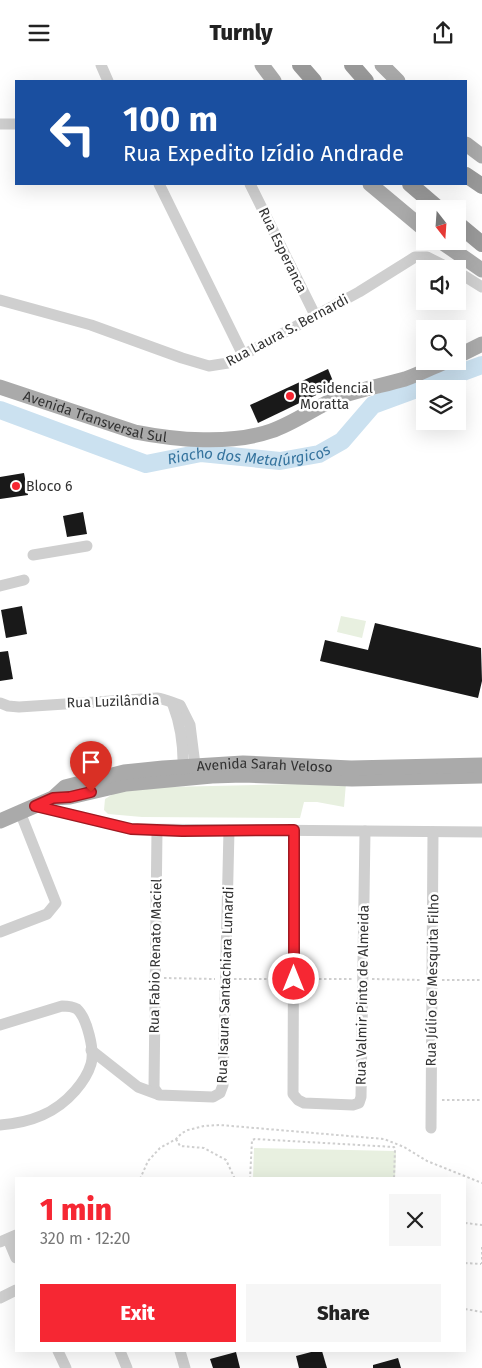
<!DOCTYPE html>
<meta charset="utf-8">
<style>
:root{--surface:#fff;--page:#f6f6f6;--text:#222;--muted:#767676;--accent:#f62733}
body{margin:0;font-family:"Fira Sans",sans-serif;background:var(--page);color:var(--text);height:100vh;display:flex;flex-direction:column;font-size:19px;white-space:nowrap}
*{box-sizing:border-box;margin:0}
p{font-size:16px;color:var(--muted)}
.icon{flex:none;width:28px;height:28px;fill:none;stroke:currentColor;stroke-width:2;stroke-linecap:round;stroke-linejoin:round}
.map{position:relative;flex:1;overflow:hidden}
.panel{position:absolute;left:15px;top:1112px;width:451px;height:175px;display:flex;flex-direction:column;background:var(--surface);border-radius:0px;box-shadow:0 5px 20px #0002}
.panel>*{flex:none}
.top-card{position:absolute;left:15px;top:15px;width:452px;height:105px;border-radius:0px;box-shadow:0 5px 20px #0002;background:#1a4fa0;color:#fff;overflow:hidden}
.needle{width:32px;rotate:163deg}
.tools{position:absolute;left:416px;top:135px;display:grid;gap:10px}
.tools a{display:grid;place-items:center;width:50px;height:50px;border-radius:0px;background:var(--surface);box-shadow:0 5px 20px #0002;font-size:25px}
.pin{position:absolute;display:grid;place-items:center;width:42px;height:42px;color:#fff;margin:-51px -21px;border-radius:50% 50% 50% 0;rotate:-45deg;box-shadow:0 0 5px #0007}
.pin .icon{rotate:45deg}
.me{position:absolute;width:55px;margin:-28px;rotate:0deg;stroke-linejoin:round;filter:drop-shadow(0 0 4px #0008)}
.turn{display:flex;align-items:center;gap:18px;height:105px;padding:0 25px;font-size:22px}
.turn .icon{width:65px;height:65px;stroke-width:2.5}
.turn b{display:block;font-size:35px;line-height:42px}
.round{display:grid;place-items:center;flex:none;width:52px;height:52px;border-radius:0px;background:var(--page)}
.headline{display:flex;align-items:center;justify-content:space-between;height:85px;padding:0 25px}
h1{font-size:30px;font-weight:800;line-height:38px;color:var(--accent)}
.button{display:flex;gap:10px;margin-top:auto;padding:10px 25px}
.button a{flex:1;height:58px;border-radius:0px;background:var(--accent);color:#fff;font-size:20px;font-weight:800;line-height:58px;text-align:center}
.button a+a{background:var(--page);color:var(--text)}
header{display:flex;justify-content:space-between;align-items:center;height:65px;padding:0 25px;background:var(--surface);font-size:22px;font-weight:800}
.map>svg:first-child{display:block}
.green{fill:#e8f0e0}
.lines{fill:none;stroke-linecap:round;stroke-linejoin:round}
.river{stroke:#cbe1f0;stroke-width:18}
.building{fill:#191919}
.path{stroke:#cfcfcf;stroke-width:2;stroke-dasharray:2.5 2.5;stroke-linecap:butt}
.minor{stroke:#cfcfcf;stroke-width:11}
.major{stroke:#aaa;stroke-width:15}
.highway{stroke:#999;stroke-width:16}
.route-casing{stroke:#a01921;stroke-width:12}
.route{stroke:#f62733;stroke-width:9}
.poi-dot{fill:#f62733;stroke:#fff;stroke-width:2}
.labels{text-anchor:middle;stroke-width:5;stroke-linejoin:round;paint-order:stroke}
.street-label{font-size:14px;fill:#323232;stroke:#fff}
.poi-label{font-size:14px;fill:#323232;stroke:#fff;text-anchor:start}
.water-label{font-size:15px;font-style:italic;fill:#36749e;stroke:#fff}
</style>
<header><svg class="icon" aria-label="menu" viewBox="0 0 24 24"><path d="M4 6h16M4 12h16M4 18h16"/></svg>Turnly<svg class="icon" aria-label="share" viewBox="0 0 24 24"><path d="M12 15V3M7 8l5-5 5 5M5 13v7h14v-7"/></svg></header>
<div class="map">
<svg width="482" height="1303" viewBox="0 0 482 1303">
<rect width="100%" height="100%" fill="#fff"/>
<g class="green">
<polygon points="341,551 366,556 362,573 337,567"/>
<polygon points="346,718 344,742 317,737 304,737 300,753 142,752 108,749 104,745 105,734 123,723"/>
<polygon points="254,1083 396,1086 395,1114 253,1114"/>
</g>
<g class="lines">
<path class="river" id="s1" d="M0,345L146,399L201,388L280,396L319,389L342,376L373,340L482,300"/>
</g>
<g class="building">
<polygon points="328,304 335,321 258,358 250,340"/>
<polygon points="24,408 28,430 0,434 0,412"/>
<polygon points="83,447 87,469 67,472 63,451"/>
<polygon points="22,541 27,569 6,573 1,545"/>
<polygon points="375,558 481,583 482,616 478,633 320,596 325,575 368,585"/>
<polygon points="8,586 13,614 0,616 0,587"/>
<polygon points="315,1286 322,1286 327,1303 299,1303 296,1291"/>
<polygon points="236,1287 240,1303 213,1303 210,1294"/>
<polygon points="398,1293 401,1303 373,1303 373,1300"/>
</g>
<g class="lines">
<g class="path">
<polyline points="164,913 215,914"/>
<polyline points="234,914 282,914"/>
<polyline points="304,914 352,914"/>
<polyline points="372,914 422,915"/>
<polyline points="442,915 482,915"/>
<polyline points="442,1035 482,1035"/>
<polyline points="176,1074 180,1081 204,1083 226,1095 235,1114"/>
<polyline points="140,1114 148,1096 160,1083 176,1074 182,1068 188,1065 204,1061 220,1060 384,1074 404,1082 427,1096 482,1118"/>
<polyline points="250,1114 252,1075 255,1074 394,1082 395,1084 394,1114"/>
<polyline points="465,1158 482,1160"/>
<polyline points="482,1182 482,1199"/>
<polyline points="465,1198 481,1199"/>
<polyline points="465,1244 482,1247"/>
</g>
<g class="minor">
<polyline points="101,0 108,16"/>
<polyline points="0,59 16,59"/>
<polyline points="159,119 243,290"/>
<polyline points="250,119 315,250"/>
<polyline points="458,207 482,222"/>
<polyline points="0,235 91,260 182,293 209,301 228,298 243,290 359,227 415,192 427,192 451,204"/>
<polyline points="33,490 87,481"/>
<polyline points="0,521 24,515"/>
<path d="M0,638L8,641L19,642L157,633C166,634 172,638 180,640L190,660L196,708"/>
<path d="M173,640C182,663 184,685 183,710"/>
<polyline points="35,741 131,764 482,767"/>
<polyline points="157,765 154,1023 159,1030 213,1032 220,1028 223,1020 229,765"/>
<polyline points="294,765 293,1029 298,1035 304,1038 353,1040 359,1038 361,1032 365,766"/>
<polyline points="0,867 47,849 56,838 20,747"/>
<path d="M0,960L62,941C67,941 72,941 77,944C87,953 95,986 91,999C88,1009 82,1018 75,1026C55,1049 30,1058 0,1060"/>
<polyline points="91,985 138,1022 157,1029"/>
<polyline points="431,1063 433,767"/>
<polyline points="8,1174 16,1193"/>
<polyline points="0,1177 16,1170"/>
<polyline points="0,1233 16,1225"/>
<polyline points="58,1286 66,1303"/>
<polyline points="120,1286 127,1303"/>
<polyline points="180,1286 185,1303"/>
</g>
<g class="major">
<polyline points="262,0 274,16"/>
<polyline points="382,0 398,16"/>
<polyline points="466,79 482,91"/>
<polyline points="370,119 425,165"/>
<polyline points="440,176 482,205"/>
<polyline points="458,291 482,279"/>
<path id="s2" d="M0,322L135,367C175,375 231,380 271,366C295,358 318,340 342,331C363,324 384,320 405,314C419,309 433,302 447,296"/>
<polyline points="53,733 70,732 126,719 212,711 243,710 352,714 482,711"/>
<path id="s3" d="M0,756L53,733L65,722L124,707L163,703L243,698L351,703L482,700"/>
</g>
<g class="highway">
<polyline points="300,0 314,16"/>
<polyline points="352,0 366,16"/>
<polyline points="466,110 482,121"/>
<polyline points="410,119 439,144"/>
<polyline points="458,159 482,179"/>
</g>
</g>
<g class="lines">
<g class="route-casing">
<polyline id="route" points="91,727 70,732 53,733 35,741 131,764 182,766 294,765 294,914"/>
</g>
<use href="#route" class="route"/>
</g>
<g class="poi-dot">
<circle cx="290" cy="331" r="5"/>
<circle cx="16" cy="421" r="5"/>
</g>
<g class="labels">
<g class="street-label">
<text transform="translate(283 185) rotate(64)" y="5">Rua Esperanca</text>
<text transform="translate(287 265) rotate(-28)" y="5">Rua Laura S. Bernardi</text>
<text dy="5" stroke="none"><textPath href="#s2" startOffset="100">Avenida Transversal Sul</textPath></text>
<text transform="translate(113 636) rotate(-2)" y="5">Rua Luzilândia</text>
<text dy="5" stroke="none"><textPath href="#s3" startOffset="276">Avenida Sarah Veloso</textPath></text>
<text transform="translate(155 891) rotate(-89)" y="5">Rua Fabio Renato Maciel</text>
<text transform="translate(432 915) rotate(-89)" y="5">Rua Júlio de Mesquita Filho</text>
<text transform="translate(225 920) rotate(-88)" y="5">Rua Isaura Santachiara Lunardi</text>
<text transform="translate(362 930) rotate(-89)" y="5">Rua Valmir Pinto de Almeida</text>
</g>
<g class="poi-label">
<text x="300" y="328">Residencial<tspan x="300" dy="16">Moratta</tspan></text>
<text x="26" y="426">Bloco 6</text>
</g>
<g class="water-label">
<text dy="5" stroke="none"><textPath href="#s1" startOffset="260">Riacho dos Metalúrgicos</textPath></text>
</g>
</g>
</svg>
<div class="tools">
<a><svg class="needle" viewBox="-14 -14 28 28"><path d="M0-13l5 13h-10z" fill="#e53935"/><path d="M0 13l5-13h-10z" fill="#767676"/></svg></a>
<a><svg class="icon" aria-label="sound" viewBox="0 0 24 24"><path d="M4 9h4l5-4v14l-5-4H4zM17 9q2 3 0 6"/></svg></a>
<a><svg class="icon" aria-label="search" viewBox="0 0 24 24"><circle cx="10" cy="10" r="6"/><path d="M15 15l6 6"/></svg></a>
<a><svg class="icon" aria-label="layers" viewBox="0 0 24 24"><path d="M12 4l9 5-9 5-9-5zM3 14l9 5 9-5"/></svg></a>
</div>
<div class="pin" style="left:91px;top:727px;background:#d93025"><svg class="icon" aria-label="arrive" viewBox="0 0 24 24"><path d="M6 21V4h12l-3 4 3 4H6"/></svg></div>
<svg class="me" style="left:294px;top:914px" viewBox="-20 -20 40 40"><circle r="17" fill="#f62733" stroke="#fff" stroke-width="3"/><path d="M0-11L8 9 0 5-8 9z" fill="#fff"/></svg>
<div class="top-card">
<div class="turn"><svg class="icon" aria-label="left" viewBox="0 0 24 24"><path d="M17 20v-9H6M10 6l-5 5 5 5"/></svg><div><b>100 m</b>Rua Expedito Izídio Andrade</div></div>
</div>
<section class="panel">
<div class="headline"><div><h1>1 min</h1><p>320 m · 12:20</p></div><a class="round"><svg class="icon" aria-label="close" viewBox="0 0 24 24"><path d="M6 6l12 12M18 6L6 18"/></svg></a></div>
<div class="button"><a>Exit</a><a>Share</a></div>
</section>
</div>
